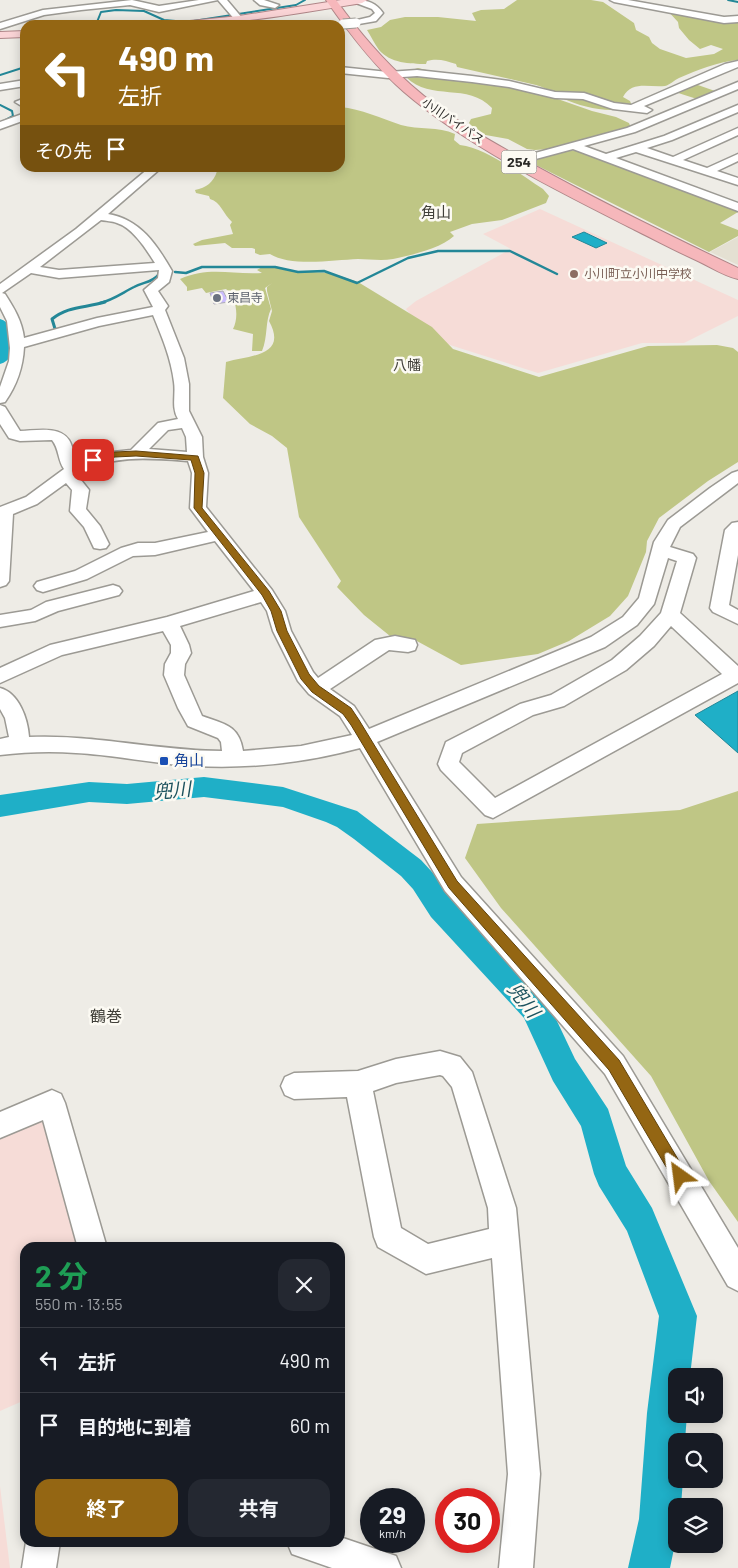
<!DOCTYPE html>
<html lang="ja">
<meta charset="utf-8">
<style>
:root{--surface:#171b24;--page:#242831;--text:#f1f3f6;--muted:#9ea1a6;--line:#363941;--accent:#946613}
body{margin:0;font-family:Barlow,"Noto Sans JP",sans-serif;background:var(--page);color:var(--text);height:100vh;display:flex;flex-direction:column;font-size:19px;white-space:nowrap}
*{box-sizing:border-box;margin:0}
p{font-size:16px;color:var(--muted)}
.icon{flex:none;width:28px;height:28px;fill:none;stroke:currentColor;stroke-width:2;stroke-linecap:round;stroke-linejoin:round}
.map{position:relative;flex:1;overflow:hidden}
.panel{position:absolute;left:20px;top:1242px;width:325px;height:305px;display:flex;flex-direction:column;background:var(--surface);border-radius:15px;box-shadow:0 2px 12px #0003}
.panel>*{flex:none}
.guide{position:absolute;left:20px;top:20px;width:325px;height:152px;border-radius:15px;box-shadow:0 2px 12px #0003;background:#946613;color:#fff;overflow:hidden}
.controls{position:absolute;left:668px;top:1368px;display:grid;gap:10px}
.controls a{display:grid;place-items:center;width:55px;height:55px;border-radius:10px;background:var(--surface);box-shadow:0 2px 12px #0003;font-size:25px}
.speed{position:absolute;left:360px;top:1488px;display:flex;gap:10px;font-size:25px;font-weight:700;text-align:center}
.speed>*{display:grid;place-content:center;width:65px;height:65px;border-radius:50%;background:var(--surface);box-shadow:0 2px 12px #0003;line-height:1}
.speed small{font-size:12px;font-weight:400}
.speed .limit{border:8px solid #d22;background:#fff;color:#111}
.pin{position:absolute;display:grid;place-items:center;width:42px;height:42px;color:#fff;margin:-21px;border-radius:10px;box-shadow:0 2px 8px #0006}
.me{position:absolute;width:55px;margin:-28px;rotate:329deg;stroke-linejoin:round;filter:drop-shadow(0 0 4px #0008)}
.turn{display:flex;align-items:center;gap:18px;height:105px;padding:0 15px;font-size:22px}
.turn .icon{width:65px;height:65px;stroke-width:2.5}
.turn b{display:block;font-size:35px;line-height:42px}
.then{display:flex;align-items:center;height:48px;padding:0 15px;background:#0003;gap:10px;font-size:19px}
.round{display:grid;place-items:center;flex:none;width:52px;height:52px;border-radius:15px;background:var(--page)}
.head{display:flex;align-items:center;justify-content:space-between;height:85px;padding:0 15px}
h1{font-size:30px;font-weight:700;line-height:38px;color:#1e9e55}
.primary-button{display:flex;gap:10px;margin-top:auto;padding:10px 15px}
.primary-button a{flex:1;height:58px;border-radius:15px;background:var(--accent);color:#fff;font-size:20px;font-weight:700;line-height:58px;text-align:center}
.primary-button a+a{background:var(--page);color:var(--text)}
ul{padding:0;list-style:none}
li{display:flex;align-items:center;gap:15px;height:65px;padding:0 15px;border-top:1px solid var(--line)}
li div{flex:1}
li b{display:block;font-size:19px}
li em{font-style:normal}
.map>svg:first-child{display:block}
.built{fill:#e4e0d2}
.education{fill:#f6dcd7}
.green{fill:#bfc685}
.water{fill:#1fafc7;stroke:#238797}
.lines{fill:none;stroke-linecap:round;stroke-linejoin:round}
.stream-far2{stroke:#238797;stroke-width:2}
.stream-far1{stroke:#238797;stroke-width:2.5}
.stream{stroke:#238797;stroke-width:3}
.river{fill:#1fafc7;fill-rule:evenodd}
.building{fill:#cbbcfe;stroke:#aeadb3}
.minor-casing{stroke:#9c9a94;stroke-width:3}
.major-casing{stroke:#af8688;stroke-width:2}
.highway-casing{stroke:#af8688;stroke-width:2}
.minor{fill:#fff;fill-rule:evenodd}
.major{fill:#fad4d6;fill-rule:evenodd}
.highway{fill:#f6b7bb;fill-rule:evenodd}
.minor-bridge-casing{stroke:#9c9a94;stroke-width:11;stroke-linecap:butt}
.minor-bridge{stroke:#fff;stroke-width:9}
.route{fill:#946613;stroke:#60420c}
.education-dot{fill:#8d6e63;stroke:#fcfaf3;stroke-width:2}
.worship-dot{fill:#6b7280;stroke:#fcfaf3;stroke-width:2}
.transit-dot{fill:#1a4fb4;stroke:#fcfaf3;stroke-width:2}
.labels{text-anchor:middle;stroke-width:5;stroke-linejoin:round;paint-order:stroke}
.far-street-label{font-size:12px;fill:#2b2a28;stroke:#fcfaf3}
.far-education-label{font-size:12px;fill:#785e54;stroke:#fcfaf3;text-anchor:start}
.far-worship-label{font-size:12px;fill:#5b616d;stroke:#fcfaf3;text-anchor:start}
.shield{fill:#fcfaf3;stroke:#6a6865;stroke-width:1}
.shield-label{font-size:14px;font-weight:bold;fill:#2b2a28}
.far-neighbourhood-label{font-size:14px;fill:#41403a;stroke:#fcfaf3}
.far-quarter-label{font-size:15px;fill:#41403a;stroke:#fcfaf3}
.transit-label{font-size:15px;fill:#164399;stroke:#fcfaf3;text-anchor:start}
.neighbourhood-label{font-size:16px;fill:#41403a;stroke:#fcfaf3}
.near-water-label{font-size:19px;font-style:italic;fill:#1d535e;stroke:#fcfaf3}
</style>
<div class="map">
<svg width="738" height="1568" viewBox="0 0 738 1568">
<rect width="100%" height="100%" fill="#eeece6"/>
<polygon class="built" points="738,237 738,265 710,252"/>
<g class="education">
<polygon points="540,209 738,300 738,316 684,343 642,343 538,373 431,339 406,309 416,301 511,249 483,234"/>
<polygon points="40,1115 46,1119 85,1247 25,1248 25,1400 0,1411 0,1133"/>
<polygon points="0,1486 10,1568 0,1568"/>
</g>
<g class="green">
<path d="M517,0H591L603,2L634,23L636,30L649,37L652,43L660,49L686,58L714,54L723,49L711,45L700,49L689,40L679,28L678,22L667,10L714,19L738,18V60C717,62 698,70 679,78C674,80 670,85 665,86C650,88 632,80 623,97L630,101L632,106C613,115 582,107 564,99C554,94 547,88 536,85L457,67L456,64C446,61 438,58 427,61L426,64C410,64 390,63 379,50C374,43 371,36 367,30L381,27L390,20L405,17H438L476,21L472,13L481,10L504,9Z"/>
<path d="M418,68L440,73L472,75L492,80L552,97L592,111L616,117L629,123L631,128L548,149L535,150L527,149L508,139L480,134L469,123L471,119L491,114L492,108C468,82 431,102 406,77L409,71Z"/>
<polygon points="695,84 715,91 697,99 672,91"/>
<path d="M340,107C362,109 380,118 401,125C419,130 438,126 455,134L454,140L460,145C487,148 519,174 543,189L549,196L546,203L502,220L472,224L450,232L454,236C440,249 411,255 393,259C381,261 369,259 358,259C334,260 290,267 270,254L260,255L255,253V249L252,248H232L225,243L195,246L193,244L202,240L233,234L230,225L232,222C223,214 221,202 210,199L209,196L196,193L195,190C206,188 214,182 217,171L207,168H340Z"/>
<polygon points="569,150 578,151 738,209 738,212 720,223 738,230 738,236 709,252 534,164 536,160"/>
<path d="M275,266L294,271L331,273L358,282L432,327L453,349L539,377L648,346L717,345L733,348L738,352V462L708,481L659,518L647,541L646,552L628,596L610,616L569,641L538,654L461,665L415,640L390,636L364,615L337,587L341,581L299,517L287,448L272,436L250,424L223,398L226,362C251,355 288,356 269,321L272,311L267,291V287L272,283L265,288L271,309C265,321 268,337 262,351H252L253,334L233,329C239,318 237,297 226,289L206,293L202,288L187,291V287L180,279C209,266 232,275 262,273L257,270L262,267Z"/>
<polygon points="738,791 738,1222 709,1181 651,1076 501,908 465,858 477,824 680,810"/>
</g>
<g class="water">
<polygon points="584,232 607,243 596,248 572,237"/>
<polygon points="738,691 738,753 695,715"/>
</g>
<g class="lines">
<g class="stream-far2">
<polyline points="728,0 738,2"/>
<polyline points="85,25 97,22 101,12 116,10 144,11 164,20 187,22 296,5 305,0"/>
<polyline points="0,75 25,67"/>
<polyline points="0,105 12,111 13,116 0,123"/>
</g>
<g class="stream-far1">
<polyline points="175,272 186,273 202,267 275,267 298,272 324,271 357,283 408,258 438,251 510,251 557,274"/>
<path d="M100,303C113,300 122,293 134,287C143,282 152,283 159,274V270"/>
</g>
<path class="stream" d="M56,332L52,319C68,306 85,308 105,302"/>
<g class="river">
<path d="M0,319C19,324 20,359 0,364Z"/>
<polygon points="204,777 283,787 357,811 421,860 433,873 451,899 546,998 575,1059 608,1109 626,1166 652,1208 697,1316 690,1376 676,1376 676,1414 687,1414 685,1441 676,1441 676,1479 683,1479 681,1506 676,1506 676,1539 670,1568 628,1568 639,1519 647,1413 659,1316 627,1231 599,1186 594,1174 581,1126 553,1081 524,1018 431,917 413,889 401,876 354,839 337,827 326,822 283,807 204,797 127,804 89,802 0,817 0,795 89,782 127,784"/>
</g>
</g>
<polygon class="building" points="223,291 229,302 214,304 210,293"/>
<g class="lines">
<g class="minor-casing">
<g id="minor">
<polygon points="132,0 159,6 199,0 227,0 243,19 236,21 218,0 159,12 130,5 81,10 44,15 0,29 0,23 43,10"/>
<polygon points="254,0 264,0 279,5 275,8 260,5"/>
<path d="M356,0C368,0 376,3 383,13L376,21L353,25V21L370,17L375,13L372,9L356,3Z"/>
<polygon points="610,0 628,0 724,17 738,16 738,22 724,23 614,2"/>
<polygon points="738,61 738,67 644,106 652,110 647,113 613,109 583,99 555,98 509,87 472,82 417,76 388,78 340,73 340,67 388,72 417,70 472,76 509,81 555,92 584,93 614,103 631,105 725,64"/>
<polygon points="25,80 25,86 0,90 0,84"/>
<polygon points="738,82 738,89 635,132 584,146 606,154 664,136 738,105 738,112 672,140 647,148 673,157 738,128 738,135 683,160 707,168 738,154 738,161 717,171 738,178 738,185 636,152 616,158 738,203 738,211 573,149 517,164 512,161 513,159 627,128"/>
<polygon points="25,98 25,104 20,105 15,102"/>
<polygon points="25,113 25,120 0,129 0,122"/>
<path d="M149,168H161L108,214C140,219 157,245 172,271L169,282L158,291L168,306L165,310L184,358L189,384V411L202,437L203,457L208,473L206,507L272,590L285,611L291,631L313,672L318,678L375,640L395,636L415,640L417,645L415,650L408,652L389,650L330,689L354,706L369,729L591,637L623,617L639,598L654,542L668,520L710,488L732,473L738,471V483L680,527L670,547L693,554L696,558L680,613L738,666V683L493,818L485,815L441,770L438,764L446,742L520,704L551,695L612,660L640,636L661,613L677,561L668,558L654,604L637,625L605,647L377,742L461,877L623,1056L738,1248V1291L728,1286L605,1074L445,891L360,748C305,763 250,769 194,766C154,764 116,755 76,753C51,751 25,752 0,755V739L9,737L5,718L0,709V688C19,693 28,719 29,737C94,734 158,751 222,751L221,742L218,738L188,726L178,708L164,675L165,664L171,653V645L163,631L62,655L0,683V668L50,645L167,617L254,591L215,541L155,555L133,556L87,579L43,592L37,590L34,586L37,582L75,571L121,548L138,543H155L208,532L190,508L192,473L188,461C150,458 111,454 77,475L89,490L86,509L100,526L109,544L106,548L100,549L94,548L84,527L70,511L72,490L66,483L37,504L13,514L9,581L6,585L0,587V507L26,497L64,469C58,461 59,448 52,440L20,441L9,438L0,424V405L5,407L20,431C34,431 59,425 69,440C73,446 74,456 76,463L104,453L131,450L158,423L178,419C171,407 176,395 174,382C171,358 162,337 153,315L99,326L24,347C23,367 17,385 5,402L0,403V387L9,361L10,348L7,321L0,307V284L76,229ZM101,220C106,221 112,221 117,223C133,228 146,249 155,263L59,270L40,267ZM159,270L158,278L144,290L153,307L97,318L24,338C22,321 14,308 5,294L2,293L31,273L59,278ZM182,428L186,437L187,452L149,449L168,430ZM261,602L267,611L273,631L298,681L309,694L340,716L352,735L301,746L243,751C239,725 224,724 202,716L184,675L185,664L191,653L189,645L180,626ZM671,626L722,674L495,798L459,762L462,753L533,715L564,706L626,670L654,646Z"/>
<polygon points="738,522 738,555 729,605 738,610 738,624 713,612 710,608 725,530 732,523"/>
<polygon points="113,585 119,587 122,591 119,595 58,611 35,621 0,627 0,615 31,610 46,602"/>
<path d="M440,1051L460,1057L472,1072L516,1208L540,1474L533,1568H499L508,1474L492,1258L426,1274L378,1247L374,1237L347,1097L294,1099L285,1095L281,1086L285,1077L294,1073L358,1071L396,1059ZM440,1075L443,1076L452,1087L488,1208L489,1229L428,1244L401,1228L373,1091L396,1083Z"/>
<polygon points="52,1090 61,1094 65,1103 107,1248 78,1248 43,1120 0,1138 0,1112"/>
<polygon points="340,1537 396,1556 401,1568 332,1568 292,1554 287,1542 340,1542"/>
<polygon points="26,1542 60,1542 56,1568 22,1568"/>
</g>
</g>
<g class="major-casing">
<g id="major">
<path d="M341,0H367L362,3C299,13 238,25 174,25L180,22L239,16Z"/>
<polygon points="25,31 25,37 0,38 0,32"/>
</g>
</g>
<g class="highway-casing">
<path id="highway" d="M326,0H336C358,31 383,60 411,85C447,117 490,141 532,164C599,201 668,235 738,268V279C725,276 712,268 700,262C678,252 657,241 635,230C560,192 468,147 404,92C374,66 349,33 326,0Z"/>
</g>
<use href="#minor" class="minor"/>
<use href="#major" class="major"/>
<use href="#highway" class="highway"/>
<g class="minor-bridge-casing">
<polyline id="minor-bridge" points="343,24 356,23"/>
</g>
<use href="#minor-bridge" class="minor-bridge"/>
</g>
<polygon class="route" points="136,451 198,456 204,473 202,508 269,591 281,611 287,631 309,674 319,686 351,708 359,720 457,881 619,1060 685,1171 687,1176 685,1182 680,1184 675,1182 609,1070 449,888 351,725 343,714 312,692 301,679 277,631 271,611 262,595 194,508 195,473 191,460 136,456 115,457 93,463 89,460 115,452"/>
<circle class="education-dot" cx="574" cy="274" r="5"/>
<circle class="worship-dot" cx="217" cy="298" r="5"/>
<rect class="transit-dot" x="159" y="756" width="10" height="10" rx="2.5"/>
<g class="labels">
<g class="far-street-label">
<text transform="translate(453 121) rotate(34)" y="4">小川バイパス</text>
</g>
<g class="far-education-label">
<text x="584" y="278">小川町立小川中学校</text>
</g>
<g class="far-worship-label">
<text x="227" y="302">東昌寺</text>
</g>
<rect class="shield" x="501.5" y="150.5" width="35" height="23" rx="4"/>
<g class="shield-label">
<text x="519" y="167">254</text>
</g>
<g class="far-neighbourhood-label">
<text x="407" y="370">八幡</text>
</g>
<g class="far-quarter-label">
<text x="436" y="218">角山</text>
</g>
<g class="transit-label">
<text x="174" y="766">角山</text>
</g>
<g class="neighbourhood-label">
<text x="106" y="1022">鶴巻</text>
</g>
<g class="near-water-label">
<text transform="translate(172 790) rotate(-5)" y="7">兜川</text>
<text transform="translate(524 1000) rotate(52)" y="7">兜川</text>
</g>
</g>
</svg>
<div class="controls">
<a><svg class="icon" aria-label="sound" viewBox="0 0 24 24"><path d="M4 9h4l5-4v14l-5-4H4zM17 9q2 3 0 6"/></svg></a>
<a><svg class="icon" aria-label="search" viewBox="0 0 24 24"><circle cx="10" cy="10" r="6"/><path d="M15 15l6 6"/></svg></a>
<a><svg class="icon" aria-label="layers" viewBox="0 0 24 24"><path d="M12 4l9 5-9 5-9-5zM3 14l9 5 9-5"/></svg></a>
</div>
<div class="speed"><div>29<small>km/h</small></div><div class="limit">30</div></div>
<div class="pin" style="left:93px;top:460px;background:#d93025"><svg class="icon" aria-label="arrive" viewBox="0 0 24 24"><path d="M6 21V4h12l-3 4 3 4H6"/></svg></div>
<svg class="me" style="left:680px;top:1176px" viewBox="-20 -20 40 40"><path d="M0-17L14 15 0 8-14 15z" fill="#946613" stroke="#fff" stroke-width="4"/></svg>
<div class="guide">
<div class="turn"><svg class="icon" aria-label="left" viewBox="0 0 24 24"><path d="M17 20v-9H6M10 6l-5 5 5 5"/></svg><div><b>490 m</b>左折</div></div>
<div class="then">その先<svg class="icon" aria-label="arrive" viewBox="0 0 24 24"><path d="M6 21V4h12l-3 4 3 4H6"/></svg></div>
</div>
<section class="panel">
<div class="head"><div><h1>2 分</h1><p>550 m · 13:55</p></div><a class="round"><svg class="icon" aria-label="close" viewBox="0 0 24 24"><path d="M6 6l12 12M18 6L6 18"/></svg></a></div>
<ul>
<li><svg class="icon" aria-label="left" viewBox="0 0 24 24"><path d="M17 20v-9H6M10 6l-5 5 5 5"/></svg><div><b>左折</b></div><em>490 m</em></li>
<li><svg class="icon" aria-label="arrive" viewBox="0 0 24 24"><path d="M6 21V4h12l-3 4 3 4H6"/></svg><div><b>目的地に到着</b></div><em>60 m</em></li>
</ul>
<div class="primary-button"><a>終了</a><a>共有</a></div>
</section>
</div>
